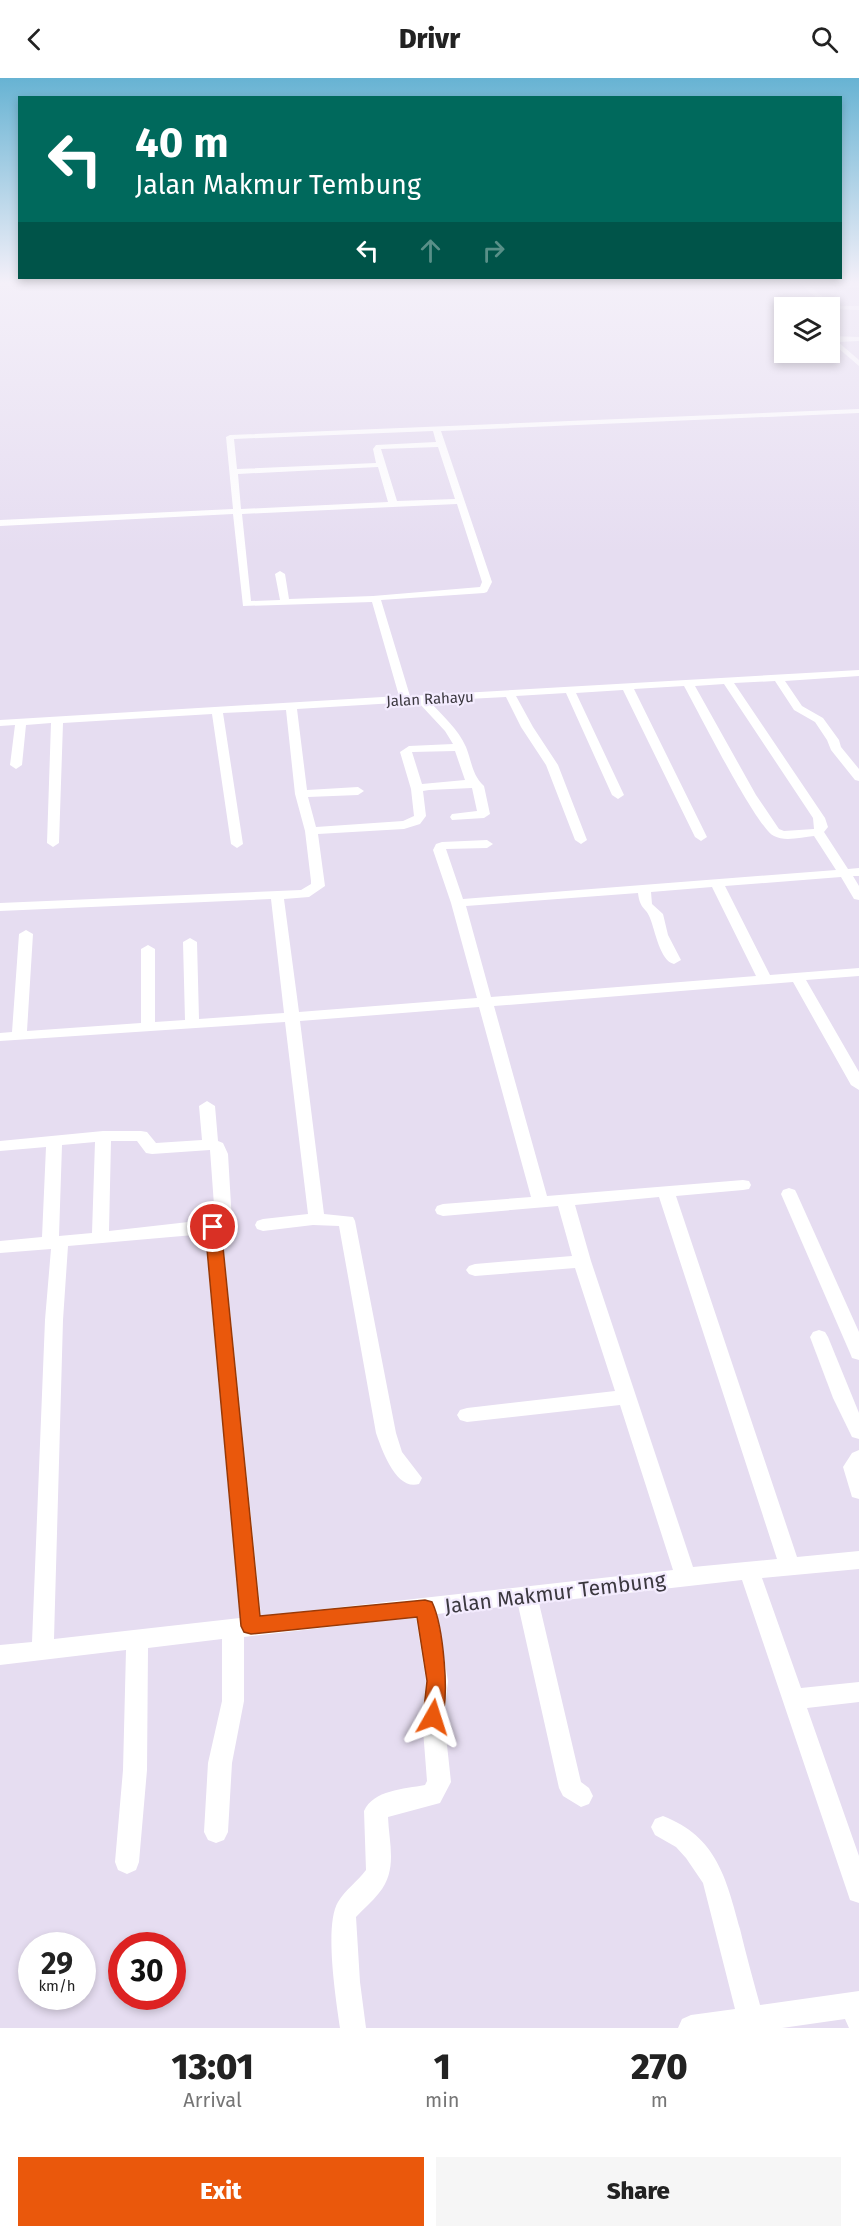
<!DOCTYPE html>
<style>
:root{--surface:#fff;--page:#f6f6f6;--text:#222;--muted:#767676;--accent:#ea580c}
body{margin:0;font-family:"Fira Sans",sans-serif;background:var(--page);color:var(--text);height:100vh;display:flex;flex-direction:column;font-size:22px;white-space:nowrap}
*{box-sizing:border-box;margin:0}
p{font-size:20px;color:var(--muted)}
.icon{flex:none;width:33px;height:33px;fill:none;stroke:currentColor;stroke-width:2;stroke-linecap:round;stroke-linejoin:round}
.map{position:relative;height:1950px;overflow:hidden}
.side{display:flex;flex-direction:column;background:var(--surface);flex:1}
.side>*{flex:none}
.hud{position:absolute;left:18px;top:18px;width:824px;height:183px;border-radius:0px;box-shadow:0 3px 9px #0003;background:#00695c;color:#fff;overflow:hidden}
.fabs{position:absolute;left:774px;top:219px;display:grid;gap:12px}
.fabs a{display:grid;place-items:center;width:66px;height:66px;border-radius:0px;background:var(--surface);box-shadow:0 3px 9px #0003;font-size:30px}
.speed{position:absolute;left:18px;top:1854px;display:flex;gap:12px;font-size:30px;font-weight:700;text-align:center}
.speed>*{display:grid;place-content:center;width:78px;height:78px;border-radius:50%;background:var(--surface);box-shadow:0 3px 9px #0003;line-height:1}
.speed small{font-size:15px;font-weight:400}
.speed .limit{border:9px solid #d22;background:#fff;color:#111}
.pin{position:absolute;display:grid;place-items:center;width:51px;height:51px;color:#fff;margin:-26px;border:3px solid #fff;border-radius:50%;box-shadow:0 2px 6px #0007}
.me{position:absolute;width:66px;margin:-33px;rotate:6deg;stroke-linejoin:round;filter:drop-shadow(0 0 4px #0008)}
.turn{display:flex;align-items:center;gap:21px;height:126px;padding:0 18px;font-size:27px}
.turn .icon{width:78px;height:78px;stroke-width:2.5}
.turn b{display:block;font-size:42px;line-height:51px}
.lanes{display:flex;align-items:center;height:57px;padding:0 18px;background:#0003;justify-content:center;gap:30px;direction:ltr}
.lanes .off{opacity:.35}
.eta{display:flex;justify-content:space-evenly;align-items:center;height:102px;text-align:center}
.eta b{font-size:36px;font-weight:800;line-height:42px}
.primary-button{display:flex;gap:12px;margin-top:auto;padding:12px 18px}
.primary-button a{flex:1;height:69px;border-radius:0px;background:var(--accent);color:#fff;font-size:24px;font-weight:800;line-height:69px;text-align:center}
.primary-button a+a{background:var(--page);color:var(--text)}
header{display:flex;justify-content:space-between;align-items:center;height:78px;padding:0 18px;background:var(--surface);font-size:27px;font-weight:800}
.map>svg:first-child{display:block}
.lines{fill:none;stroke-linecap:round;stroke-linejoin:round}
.minor{fill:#fff;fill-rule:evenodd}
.route{fill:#ea580c;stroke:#983908;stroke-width:1.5}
.labels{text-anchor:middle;stroke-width:4.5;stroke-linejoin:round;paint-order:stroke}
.far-street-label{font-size:15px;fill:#3b383f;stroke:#f3ebfe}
.near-street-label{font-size:21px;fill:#3b383f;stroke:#f3ebfe}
</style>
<header><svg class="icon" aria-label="back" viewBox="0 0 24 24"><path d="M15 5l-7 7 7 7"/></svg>Drivr<svg class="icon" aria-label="search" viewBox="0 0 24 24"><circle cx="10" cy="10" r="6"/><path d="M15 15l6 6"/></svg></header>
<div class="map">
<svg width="859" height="1950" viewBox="0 0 859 1950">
<rect width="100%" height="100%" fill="#e6ddf1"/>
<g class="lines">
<g class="minor">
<polygon points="797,203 804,203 807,206 859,205 859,209 812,210 834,228 859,228 859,232 830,231"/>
<polygon points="830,258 859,259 859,263 838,264 859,282 859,288 830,263"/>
<path d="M859,331V335L441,353L492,504L487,514L484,515L381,522L410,618L859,592V598L785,603L802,628L823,640L839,662L841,669L859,691V703L855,702L831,672L827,662L815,644L794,632L775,603L734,605L825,740L828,749L824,754L848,791L859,790V798H853L859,808V822L854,821L841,799L725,808L770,897L859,890V898L806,902L859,994V1012L851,1007L793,904L494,928L547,1118L743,1102L749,1103L751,1107L749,1111L743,1112L676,1118L797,1479L859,1473V1491L762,1500L801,1610L859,1604V1624L807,1630L859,1778V1825L850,1822L847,1813L742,1502L539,1525L581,1704L589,1710L593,1718L589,1726L581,1729L563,1718L559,1710L518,1527L437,1536L448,1603L444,1639L451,1704L440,1725L388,1739C389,1766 398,1792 379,1815C372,1824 363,1831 356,1839L360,1904L366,1950H340C336,1922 324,1847 338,1824C345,1812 358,1803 366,1792L364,1733C373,1712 404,1711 425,1707L427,1703L422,1639L426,1603L416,1539L244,1559V1623L232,1685L228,1754L224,1762L216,1765L208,1762L204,1754L208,1685L222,1623V1561L148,1570L147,1692L139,1784L136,1792L127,1796L118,1792L115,1784L123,1692L126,1572L0,1587V1567L32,1564L45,1242L51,1171L0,1175V1163L42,1159L46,1069L0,1073V1063L103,1053H141L147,1054L156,1065L202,1062L199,1028L207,1023L215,1028L218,1063L223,1065L228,1076L232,1144L230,1148L222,1152L261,1538L673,1492L620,1327L467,1344L460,1342L457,1337L460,1332L467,1330L615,1313L575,1190L475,1198L469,1196L466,1192L469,1188L475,1186L572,1178L558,1128L443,1138L437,1136L435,1132L437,1128L443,1126L531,1119L479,929L300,943L324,1136L353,1139L355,1143L396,1355L402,1374L422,1400L419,1406C396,1413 382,1372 376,1355L339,1148L313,1147L263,1153L257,1151L255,1147L257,1143L263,1141L308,1136L285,944L0,963V955L12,954L19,856L26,852L33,856L27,953L141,945V871L148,867L155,871V944L185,942L183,864L190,860L197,864L199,941L284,935L271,821L0,833V825L301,812L311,806V803L305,753L295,716L286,632L223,635L243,766L237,770L231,766L212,636L63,645L59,765L53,769L47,765L51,645L26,647L22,687L16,691L10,687L15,647L0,648V642L399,618L372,524L243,528L233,436L0,448V442L233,431L226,359L230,357ZM433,353L436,364L376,367L373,371L376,385L237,391L234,361ZM438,369L455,421L397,423L381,371ZM378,389L388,424L241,431L238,396ZM457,426L482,504L480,509L373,518L289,521L285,496L280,493L275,496L280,522L251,523L242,436ZM724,606L813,740L814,751L784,753L779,751L756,717L695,608ZM684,608C698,633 756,749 774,758C785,764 802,759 814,758L836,792L463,821L446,771L487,770L493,766L487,762L442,764L436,766L433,772L451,825L477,920L299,934L284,821L309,819L325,808L318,756L404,751L420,746L426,738L423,713L429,712L472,710L477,733L452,736L450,739L452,742L484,740L490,736L484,708C472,697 472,684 466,669C458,651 443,638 429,623L506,619L521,649L546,687L575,762L581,766L587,762L558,687L533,649L516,618L566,615L612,717L618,721L624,717L576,615L623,612L695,759L701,763L707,759L634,611ZM411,624H418L445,653L453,666L409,668L400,674L411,711L414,738L403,743L316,749L308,719L358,717L364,713L358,709L307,712L297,631ZM455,673L465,702L422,706L412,674ZM712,809L756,898L491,919L466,828L638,815C640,832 646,829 650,840C655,852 660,883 674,886L681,882L668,857L663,836L652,826L651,814ZM111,1063H137L146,1075L152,1076L210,1072L215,1141L109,1153ZM95,1064L92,1155L59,1158L62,1067ZM659,1119L777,1481L693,1489L591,1183L575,1127ZM205,1156L240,1540L54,1561L63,1242L68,1168Z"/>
<polygon points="789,1110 795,1112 797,1116 859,1254 859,1282 852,1280 850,1275 781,1116 783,1112"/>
<polygon points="819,1252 825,1254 828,1259 859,1335 859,1361 852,1359 833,1320 810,1259 813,1254"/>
<polygon points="859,1372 859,1421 852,1419 843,1389 852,1375"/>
<path d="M663,1738C717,1759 726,1800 740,1851C746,1876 753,1902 760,1927L859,1913V1950H849L845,1941L782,1950H678L682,1941L691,1937L735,1931L703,1805L686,1780L676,1769L655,1757L651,1749L655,1741Z"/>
</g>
</g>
<linearGradient id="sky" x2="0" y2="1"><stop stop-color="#67b3d3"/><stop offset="0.43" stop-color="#f4f0f9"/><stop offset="1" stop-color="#f4f0f9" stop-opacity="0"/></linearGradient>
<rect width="859" height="476" fill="url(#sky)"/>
<path class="route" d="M213,1144L218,1146L221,1149L260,1538L425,1522L432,1524C443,1547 451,1622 440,1646L433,1648L426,1646L423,1639L427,1603L417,1539L251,1556L244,1554L241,1548L205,1149L207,1146Z"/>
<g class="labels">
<g class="far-street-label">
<text transform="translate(430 621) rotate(-3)" y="5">Jalan Rahayu</text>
</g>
<g class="near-street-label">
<text transform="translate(555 1515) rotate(-7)" y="7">Jalan Makmur Tembung</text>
</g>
</g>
</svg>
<div class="fabs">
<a><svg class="icon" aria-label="layers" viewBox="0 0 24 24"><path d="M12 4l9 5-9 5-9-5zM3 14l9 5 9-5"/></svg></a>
</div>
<div class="speed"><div>29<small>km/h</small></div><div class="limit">30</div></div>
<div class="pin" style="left:213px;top:1149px;background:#d93025"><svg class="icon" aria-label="arrive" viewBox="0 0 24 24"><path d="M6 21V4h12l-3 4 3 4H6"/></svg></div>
<svg class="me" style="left:433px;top:1639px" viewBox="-20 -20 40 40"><path d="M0-17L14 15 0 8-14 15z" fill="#ea580c" stroke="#fff" stroke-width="4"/></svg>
<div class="hud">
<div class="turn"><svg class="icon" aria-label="left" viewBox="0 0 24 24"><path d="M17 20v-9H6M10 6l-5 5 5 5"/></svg><div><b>40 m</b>Jalan Makmur Tembung</div></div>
<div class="lanes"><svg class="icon" aria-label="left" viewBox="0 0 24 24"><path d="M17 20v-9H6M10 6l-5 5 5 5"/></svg><svg class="icon off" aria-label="ahead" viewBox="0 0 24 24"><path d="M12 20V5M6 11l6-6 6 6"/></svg><svg class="icon off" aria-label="right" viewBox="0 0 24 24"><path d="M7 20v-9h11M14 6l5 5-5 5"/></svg></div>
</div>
</div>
<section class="side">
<div class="eta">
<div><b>13:01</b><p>Arrival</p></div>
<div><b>1</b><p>min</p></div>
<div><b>270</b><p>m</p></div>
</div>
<div class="primary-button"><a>Exit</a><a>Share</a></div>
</section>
